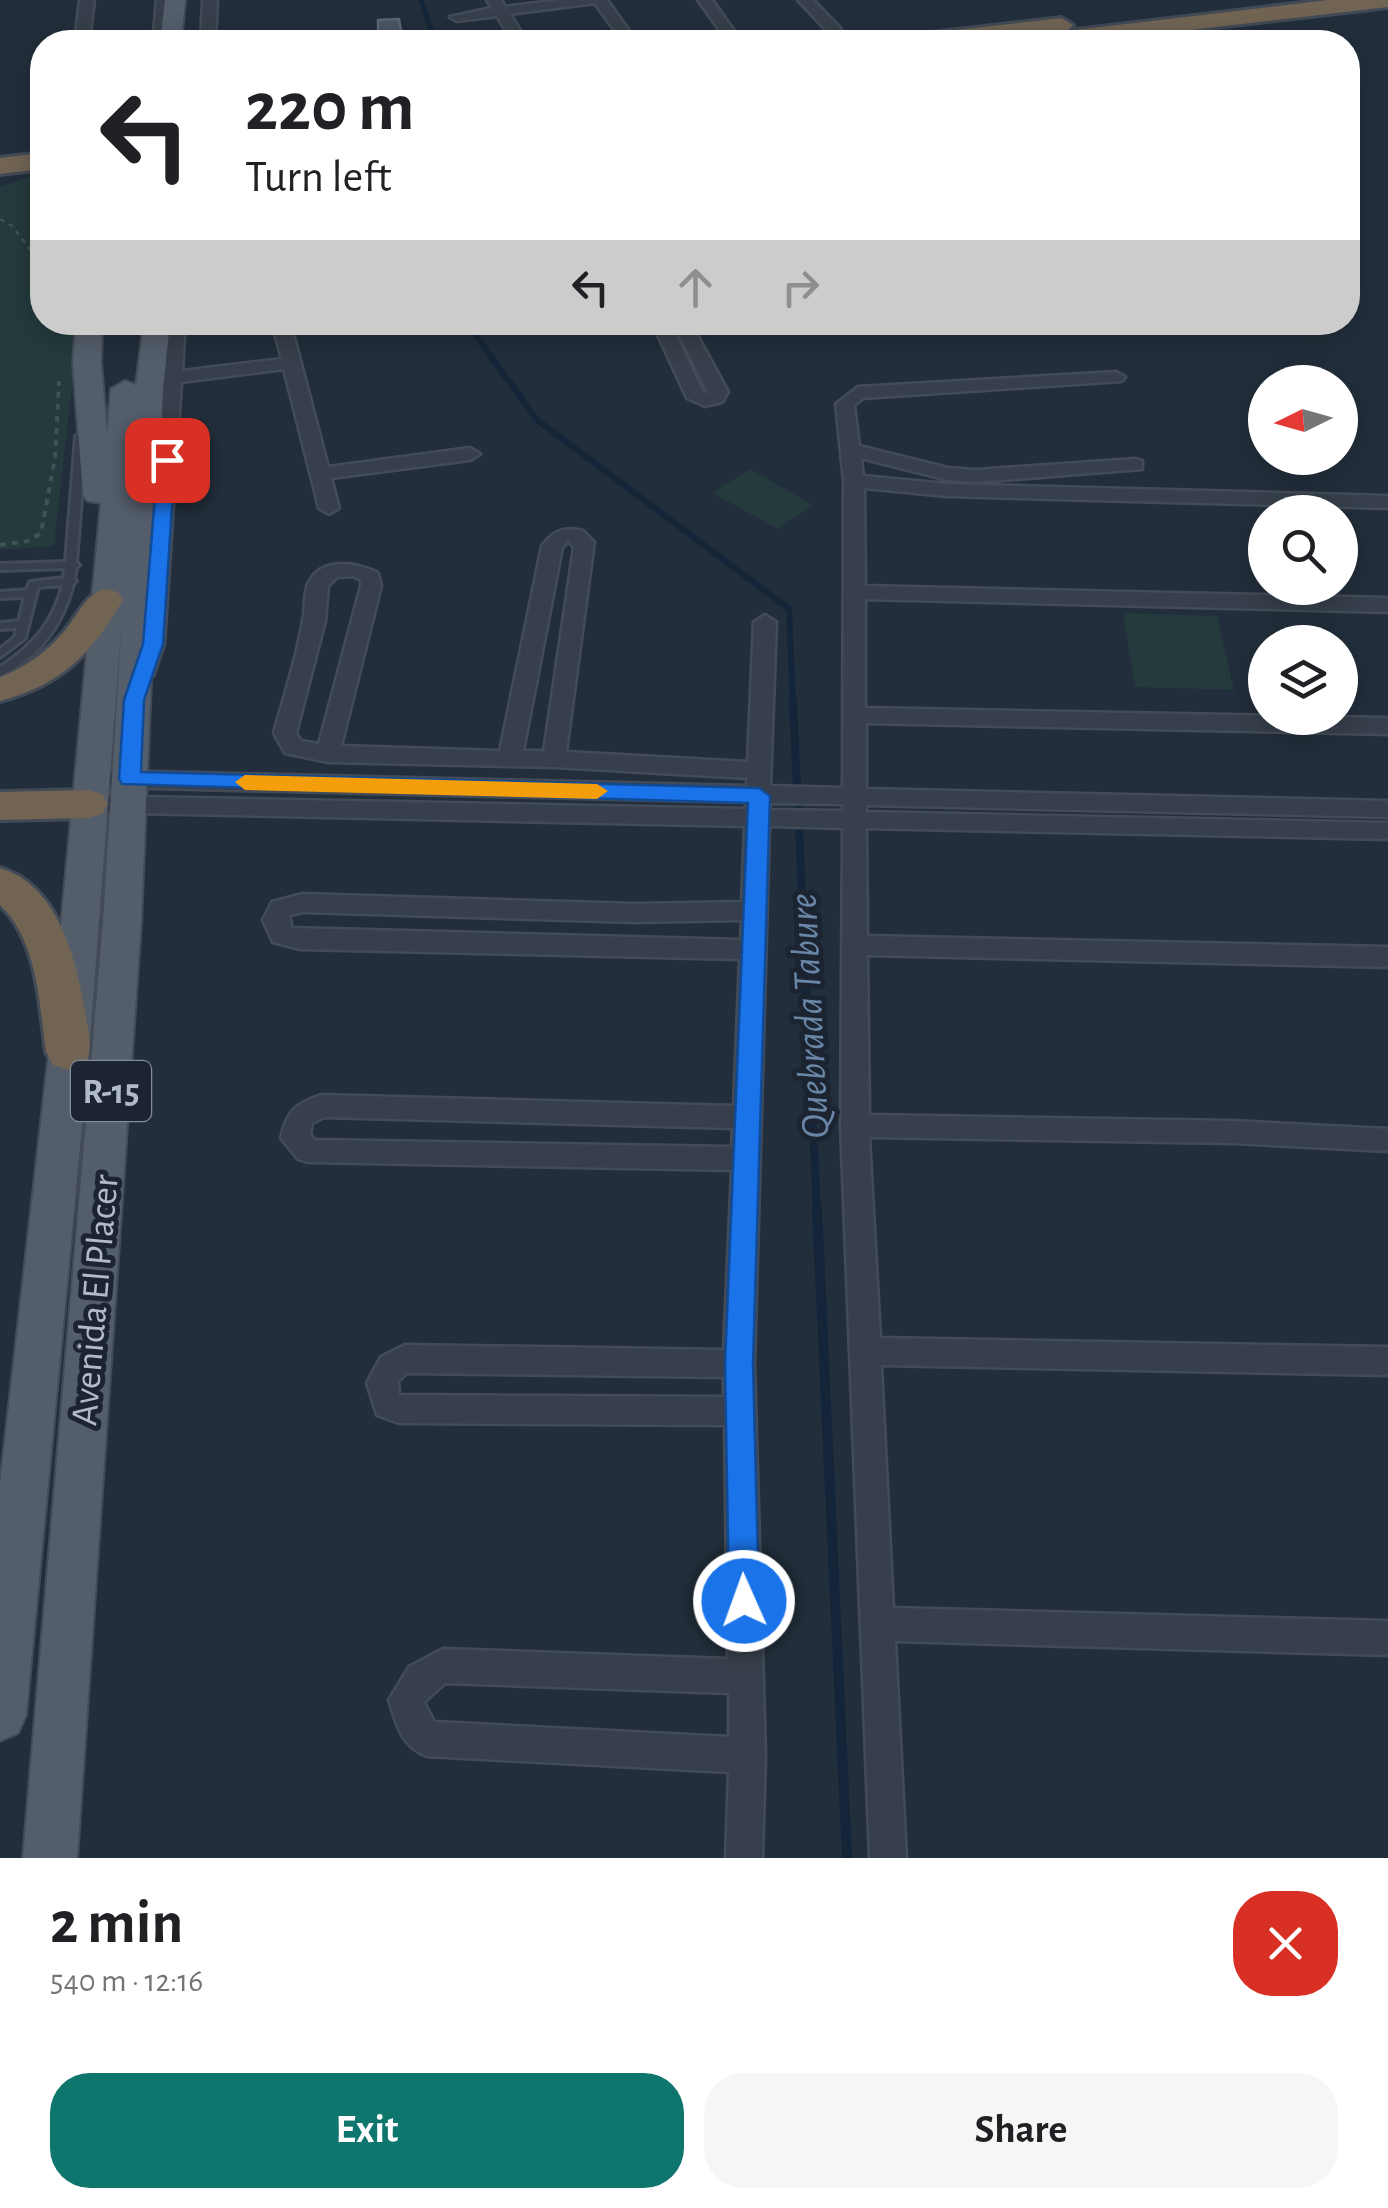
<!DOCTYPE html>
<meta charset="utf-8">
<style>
:root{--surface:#fff;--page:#f6f6f6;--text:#202124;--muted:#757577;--accent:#0f766e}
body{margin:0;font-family:"Alegreya Sans",sans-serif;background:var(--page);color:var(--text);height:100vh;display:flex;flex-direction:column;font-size:38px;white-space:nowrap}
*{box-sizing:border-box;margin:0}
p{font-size:32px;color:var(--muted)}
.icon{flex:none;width:55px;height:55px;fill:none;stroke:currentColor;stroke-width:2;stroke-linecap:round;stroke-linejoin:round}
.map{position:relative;height:1858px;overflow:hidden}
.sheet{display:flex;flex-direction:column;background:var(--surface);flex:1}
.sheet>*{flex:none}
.hud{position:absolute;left:30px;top:30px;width:1330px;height:305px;border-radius:40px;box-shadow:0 5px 25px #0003;background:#fff;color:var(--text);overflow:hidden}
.needle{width:65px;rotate:265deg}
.buttons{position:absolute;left:1248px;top:365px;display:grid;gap:20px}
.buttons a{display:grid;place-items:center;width:110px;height:110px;border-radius:50%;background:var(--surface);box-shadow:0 5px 25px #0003;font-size:50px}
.pin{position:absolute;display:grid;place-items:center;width:85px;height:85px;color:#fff;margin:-42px;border-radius:20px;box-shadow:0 5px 15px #0006}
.me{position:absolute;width:110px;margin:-55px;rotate:358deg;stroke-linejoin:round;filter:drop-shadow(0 0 8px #0008)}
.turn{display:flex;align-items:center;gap:35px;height:210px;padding:0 50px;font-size:45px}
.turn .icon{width:130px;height:130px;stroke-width:2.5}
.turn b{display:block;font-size:70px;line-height:85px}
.lanes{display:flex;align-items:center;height:95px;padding:0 50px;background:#0003;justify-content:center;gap:50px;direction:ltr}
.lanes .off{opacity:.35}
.round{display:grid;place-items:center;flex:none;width:105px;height:105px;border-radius:40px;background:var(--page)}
.summary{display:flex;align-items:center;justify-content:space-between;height:170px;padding:0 50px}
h1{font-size:60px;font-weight:600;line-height:75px}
.primary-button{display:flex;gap:20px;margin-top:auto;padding:20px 50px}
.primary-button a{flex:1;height:115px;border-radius:40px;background:var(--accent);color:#fff;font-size:40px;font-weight:600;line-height:115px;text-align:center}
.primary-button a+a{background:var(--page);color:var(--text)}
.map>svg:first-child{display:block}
.green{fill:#243a3c}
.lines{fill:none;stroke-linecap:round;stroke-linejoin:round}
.stream-far3{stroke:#152539;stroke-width:5}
.stream-far2{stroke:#152539;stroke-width:6}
.stream-far1{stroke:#152539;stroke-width:8}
.stream{stroke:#152539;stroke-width:10}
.building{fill:#495666;stroke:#5a6675;stroke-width:2.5}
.lane-casing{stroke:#424b57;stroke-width:6}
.street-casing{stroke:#424b57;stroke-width:5}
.primary-casing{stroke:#424b57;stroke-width:4}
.highway-casing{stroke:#414a56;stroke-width:6}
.path-far1{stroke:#3d5354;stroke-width:2.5;stroke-dasharray:5 5;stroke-linecap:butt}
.path{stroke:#3d5354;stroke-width:4;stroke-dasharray:6 6;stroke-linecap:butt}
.lane{fill:#363f4b;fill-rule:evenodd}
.street{fill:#363f4b;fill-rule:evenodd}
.primary{fill:#545e6b;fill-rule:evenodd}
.highway{fill:#716453;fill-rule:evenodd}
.route{fill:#1a73e8;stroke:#114b97;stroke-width:2.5}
.slow{fill:#f59e0b}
.labels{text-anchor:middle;stroke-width:10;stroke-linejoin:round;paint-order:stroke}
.shield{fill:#1b2430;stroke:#848d9a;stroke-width:2.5}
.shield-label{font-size:35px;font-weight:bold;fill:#b1bac7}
.street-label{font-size:38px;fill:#b1bac7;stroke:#1b2430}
.water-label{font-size:40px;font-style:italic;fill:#6986a7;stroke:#1b2430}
</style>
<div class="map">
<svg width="1388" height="1858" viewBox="0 0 1388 1858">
<rect width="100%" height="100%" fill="#222e3b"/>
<g class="green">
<polygon points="42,173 42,322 79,323 54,546 0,550 0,187"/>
<polygon points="750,469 813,505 778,529 712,493"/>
<polygon points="1123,613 1217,616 1234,690 1135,687"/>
</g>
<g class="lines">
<polyline class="stream-far3" points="421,0 435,42"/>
<polyline class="stream-far2" points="466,322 537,420 789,609 793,705"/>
<polyline class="stream-far1" points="793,702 817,1211"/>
<polyline class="stream" points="817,1208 847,1858"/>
</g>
<polygon class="building" points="399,19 403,42 378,42 378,20"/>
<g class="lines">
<g class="lane-casing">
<path id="lane" d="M81,433L86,436L76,562L79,565L76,568L74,579L76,581L73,584C63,624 39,658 0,676V667C33,646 53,623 63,585L38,587L25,638L0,657V649L15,637L17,628L0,629V623L19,621L25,597L0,598V592L27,590L30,582L64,578L65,568L0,570V564L66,562L76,436Z"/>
</g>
<g class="street-casing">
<g id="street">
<polygon points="80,0 94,0 89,42 75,42"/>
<polygon points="157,0 171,0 167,42 153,42"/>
<polygon points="203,0 217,0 215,42 201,42"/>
<polygon points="487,0 501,0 505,7 560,0 607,0 637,42 623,42 595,3 510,14 527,42 513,42 497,16 457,21 450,17 492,8"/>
<polygon points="698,0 712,0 742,42 728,42"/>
<polygon points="798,0 813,0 841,29 841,35 831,35"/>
<polygon points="167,322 185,322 182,371 282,359 272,322 290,322 328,467 470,448 480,454 470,460 331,478 339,508 329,514 319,508 284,369 181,382 164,644 153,676 142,683 131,676 142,644"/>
<polygon points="652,322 670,322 702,391 709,394 673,322 690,322 728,392 722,402 705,406 687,398"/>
<path d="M1116,372L1125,377L1122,381L863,398L854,405L859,446L948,468L976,470L1135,459L1142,461V469L976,482L948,480L861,458L863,476L947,484L1388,496V508L947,496L864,488L865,586L1388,598V612L865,599V708L1388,718V734L866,723V789L1388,801V817L866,805V812L1388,823V839L866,828L867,936L1388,947V967L867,955L869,1115L1233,1121L1388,1129V1151L1233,1143L869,1137L880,1338L1388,1347V1375L881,1365L893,1608L1388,1621V1655L895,1641L906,1858H870L841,1126L843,828L769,826L754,1364L765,1755L762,1858H726L729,1772L427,1756C401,1746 397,1725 389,1700L409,1667L443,1649L728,1659L725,1425L399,1423L377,1415L367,1383L381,1357L405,1345L724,1350L732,1170L308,1162L298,1159L281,1138C287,1111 295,1104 321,1095L734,1106L740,959L300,949L273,942L263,920L272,902L303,894L636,904L742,902L745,826L88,812L76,804L88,796L746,809V802L113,787L101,779L113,771L747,786V778L554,767L328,762L285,753L274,733C284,696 297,658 303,620C306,609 303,592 309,582C323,556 357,563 378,573L381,586L341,746L500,751L542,546C553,531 564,526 583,531L594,542L566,752L748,762L754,622L765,615L776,622L770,786L843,788L844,481L836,404L858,387ZM568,541L574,547L544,751H523L562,548ZM353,576L361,580V586L319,744L301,741L296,733L325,621L328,586L337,577ZM770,803L843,804V811L769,810ZM303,912L636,922L742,920L741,940L291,928L290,915ZM324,1117L733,1128L732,1147L315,1140L310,1135L312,1123ZM407,1373L724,1377V1397L399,1395L398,1381ZM445,1683L729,1693V1737L434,1722L424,1702Z"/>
</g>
</g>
<g class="primary-casing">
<g id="primary">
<polygon points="165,0 185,0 181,42 160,42"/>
<polygon points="76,322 102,322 101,363 107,434 111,389 125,381 136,385 144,322 170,322 163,389 141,922 77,1858 23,1858 103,922 122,618 89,1052 26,1715 18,1733 0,1741 0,1485 49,1052 101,503 88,501 83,495 73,363"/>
</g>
</g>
<g class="highway-casing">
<g id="highway">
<polygon points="1328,0 1388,0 1388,7 1087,42 1019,42 1026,36 971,42 901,42 913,35 1061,18 1073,25 1067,31"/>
<polygon points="42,153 42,169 0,174 0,158"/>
<path d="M105,589L118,592L123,600C90,655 63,684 0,701V677C24,668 44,654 61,635C76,620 84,594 105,589Z"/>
<polygon points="88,790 102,794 108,804 102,814 88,818 0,820 0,792"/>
<path d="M0,868C58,885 76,958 85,1011C88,1030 94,1047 85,1065L69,1070L53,1065L46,1052C39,1003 38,941 0,905Z"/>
</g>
</g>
<polyline class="path-far1" points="0,219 12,226 42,265"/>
<polyline class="path" points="0,545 28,541 41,533 55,458 59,381"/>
<use href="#lane" class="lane"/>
<use href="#street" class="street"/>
<use href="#primary" class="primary"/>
<use href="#highway" class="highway"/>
</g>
<polygon class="route" points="167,455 175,460 163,644 144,700 141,772 759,788 770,796 753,1364 759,1601 754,1611 744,1616 733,1611 729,1601 725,1364 748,803 122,784 119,779 124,700 143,644 158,460"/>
<polygon class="slow" points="245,775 597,784 608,791 597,799 245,790 235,782"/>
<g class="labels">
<rect class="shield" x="71" y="1061" width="80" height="60" rx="8"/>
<g class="shield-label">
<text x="111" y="1103">R-15</text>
</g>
<g class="street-label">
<text transform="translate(94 1300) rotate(-85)" y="13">Avenida El Placer</text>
</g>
<g class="water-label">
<text transform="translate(808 1016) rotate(-93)" y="14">Quebrada Tabure</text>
</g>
</g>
</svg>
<div class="buttons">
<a><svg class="needle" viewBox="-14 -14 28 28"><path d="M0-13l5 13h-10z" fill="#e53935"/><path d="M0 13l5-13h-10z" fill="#757577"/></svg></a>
<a><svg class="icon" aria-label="search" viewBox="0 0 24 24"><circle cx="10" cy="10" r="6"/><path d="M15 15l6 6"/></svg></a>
<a><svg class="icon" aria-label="layers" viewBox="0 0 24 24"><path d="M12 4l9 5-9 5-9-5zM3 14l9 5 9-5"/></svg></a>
</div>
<div class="pin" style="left:167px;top:460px;background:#d93025"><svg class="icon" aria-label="arrive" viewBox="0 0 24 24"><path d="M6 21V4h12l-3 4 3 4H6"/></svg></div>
<svg class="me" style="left:744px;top:1601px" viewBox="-20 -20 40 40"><circle r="17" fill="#1a73e8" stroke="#fff" stroke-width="3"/><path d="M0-11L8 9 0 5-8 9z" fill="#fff"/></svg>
<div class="hud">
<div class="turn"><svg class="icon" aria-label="left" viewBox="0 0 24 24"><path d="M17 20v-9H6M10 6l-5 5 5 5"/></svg><div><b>220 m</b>Turn left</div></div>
<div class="lanes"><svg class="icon" aria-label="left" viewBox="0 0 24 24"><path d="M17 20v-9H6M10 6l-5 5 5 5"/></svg><svg class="icon off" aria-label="ahead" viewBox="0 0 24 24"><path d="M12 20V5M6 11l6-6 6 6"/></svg><svg class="icon off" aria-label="right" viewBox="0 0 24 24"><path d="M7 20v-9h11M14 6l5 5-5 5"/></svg></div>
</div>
</div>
<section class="sheet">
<div class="summary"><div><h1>2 min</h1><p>540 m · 12:16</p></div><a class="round" style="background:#d93025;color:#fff"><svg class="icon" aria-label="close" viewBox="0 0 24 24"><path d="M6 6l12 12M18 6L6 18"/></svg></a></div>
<div class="primary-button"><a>Exit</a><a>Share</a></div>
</section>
